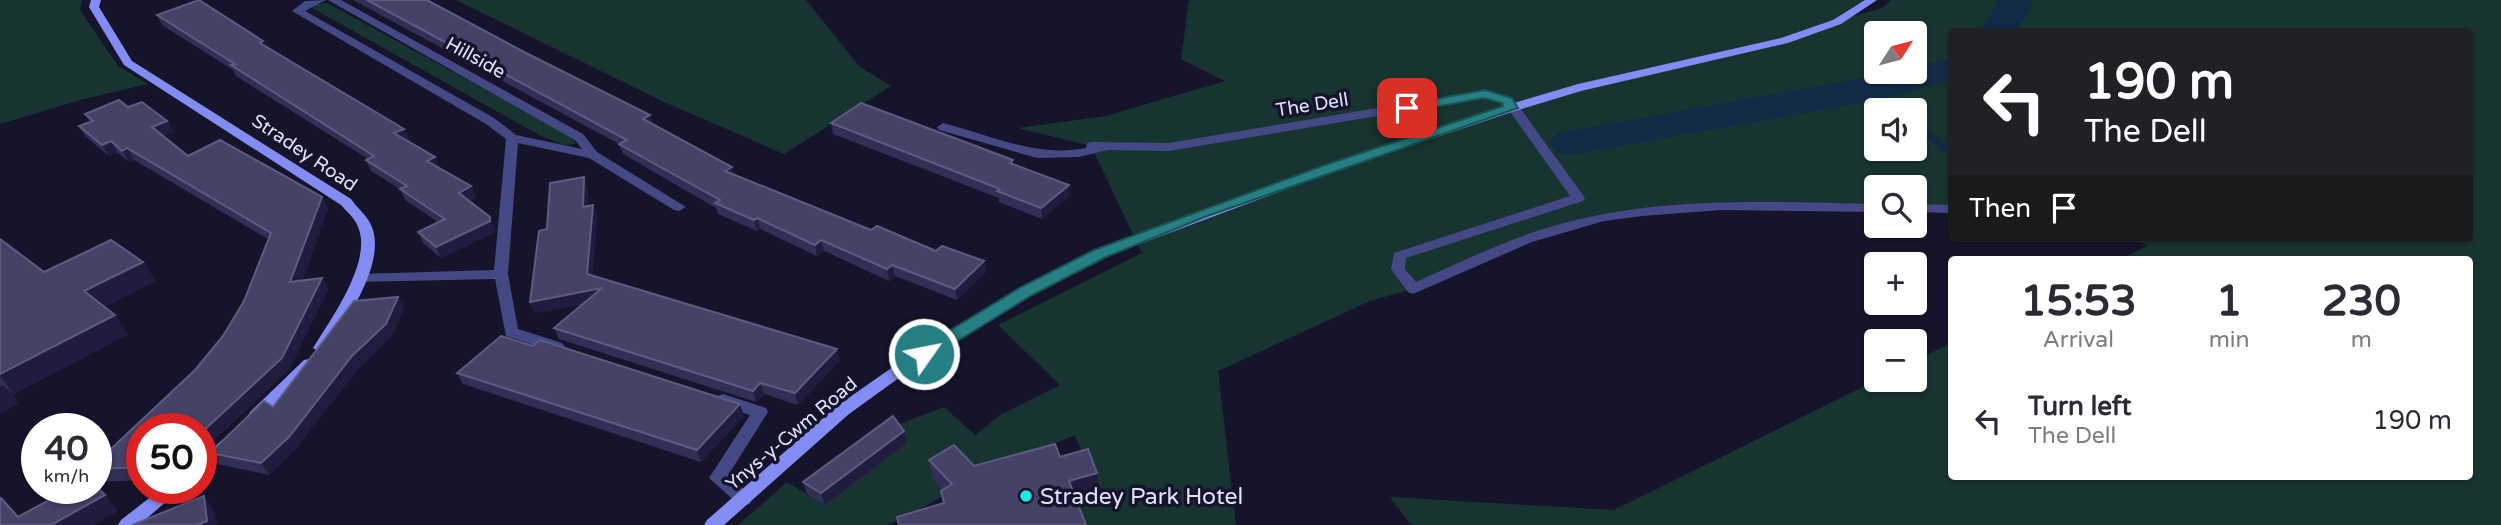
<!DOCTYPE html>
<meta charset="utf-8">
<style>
:root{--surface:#fff;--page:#f7f7f7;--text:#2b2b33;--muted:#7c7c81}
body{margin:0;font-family:"Varela Round",sans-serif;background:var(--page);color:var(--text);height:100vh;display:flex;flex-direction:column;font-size:26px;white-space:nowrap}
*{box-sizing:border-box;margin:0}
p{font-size:23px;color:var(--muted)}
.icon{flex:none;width:38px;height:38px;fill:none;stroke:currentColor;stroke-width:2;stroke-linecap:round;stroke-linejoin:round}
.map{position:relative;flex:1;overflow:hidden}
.panel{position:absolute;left:1948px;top:256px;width:525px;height:224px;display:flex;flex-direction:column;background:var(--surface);border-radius:7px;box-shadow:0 2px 5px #0004}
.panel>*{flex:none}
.guide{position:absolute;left:1948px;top:28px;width:525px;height:214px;border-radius:7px;box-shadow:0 2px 5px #0004;background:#202124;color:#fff;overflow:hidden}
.needle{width:46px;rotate:54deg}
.fabs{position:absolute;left:1864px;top:21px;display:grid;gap:14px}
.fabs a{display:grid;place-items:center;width:63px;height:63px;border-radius:7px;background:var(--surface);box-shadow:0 2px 5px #0004;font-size:35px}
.speed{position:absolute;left:21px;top:413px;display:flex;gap:14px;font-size:35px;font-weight:700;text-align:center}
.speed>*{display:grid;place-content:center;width:91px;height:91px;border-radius:50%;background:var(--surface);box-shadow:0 2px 5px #0004;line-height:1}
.speed small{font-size:18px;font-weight:400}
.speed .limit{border:10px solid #d22;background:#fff;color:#111}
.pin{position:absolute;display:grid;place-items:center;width:60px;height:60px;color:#fff;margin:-30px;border-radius:14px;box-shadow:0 4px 10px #0006}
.me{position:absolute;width:77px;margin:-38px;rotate:57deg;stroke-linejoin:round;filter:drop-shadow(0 0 5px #0008)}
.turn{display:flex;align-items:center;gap:24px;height:147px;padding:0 21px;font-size:32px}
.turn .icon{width:91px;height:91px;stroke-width:2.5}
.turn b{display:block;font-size:49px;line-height:60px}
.then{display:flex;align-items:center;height:66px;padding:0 21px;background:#0003;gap:14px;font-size:26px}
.eta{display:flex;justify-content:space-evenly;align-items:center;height:119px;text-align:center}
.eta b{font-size:42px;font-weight:800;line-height:49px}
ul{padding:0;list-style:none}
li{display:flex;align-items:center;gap:21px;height:91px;padding:0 21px}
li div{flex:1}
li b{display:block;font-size:26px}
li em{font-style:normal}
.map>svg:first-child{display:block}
.green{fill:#183430;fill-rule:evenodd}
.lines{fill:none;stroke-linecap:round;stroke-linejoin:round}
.stream{stroke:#112b47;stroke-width:7}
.river{fill:#112b47;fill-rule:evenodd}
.minor{fill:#444985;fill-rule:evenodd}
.secondary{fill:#828cf2;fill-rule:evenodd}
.wall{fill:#322f56}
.shaded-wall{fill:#1f1c3e}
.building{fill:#454268;stroke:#5d5b7f;stroke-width:2}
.route{fill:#268083;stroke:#195355;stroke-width:2}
.poi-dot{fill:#20e9e5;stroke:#15142b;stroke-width:2.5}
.labels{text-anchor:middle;stroke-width:7;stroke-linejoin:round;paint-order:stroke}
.street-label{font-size:19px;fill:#e1e1fc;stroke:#15142b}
.near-poi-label{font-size:23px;fill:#e1e1fc;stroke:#15142b;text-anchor:start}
</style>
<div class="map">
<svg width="2501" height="525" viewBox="0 0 2501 525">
<rect width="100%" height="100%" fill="#15142b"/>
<g class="green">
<polygon points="0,0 82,0 80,10 118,66 148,84 80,100 0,124"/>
<polygon points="456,0 806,0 860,67 891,86 784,154 666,103"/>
<path d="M1189,0H1872L1841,20L1882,8L1891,0H2501V525H1411L1390,497L1614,510L1877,380H1914L1915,361L1951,343V476H2469V259H2121L2147,246L2136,238H2469V32H1951V209L1915,208L1914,187H1876V208L1760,207L1598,219L1566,226L1413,289L1370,301L1218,371L1236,525H1081L1071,500L1099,492L1075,435L971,479L914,513L887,525H738L787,482L825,505L899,424L944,407L975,435L1002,414L1060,385L998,325L1142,253L1091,146L1018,128L1106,116L1225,81L1181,59ZM1876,33H1914V72H1876ZM1876,110H1914V149H1876Z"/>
<polygon points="327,3 574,138 575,144 564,145 541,136 312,8 317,4"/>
</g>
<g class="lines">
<g class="stream">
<polyline points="1873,89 1898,110"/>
<polyline points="1914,124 1944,148"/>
</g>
<g class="river">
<polygon points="1996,0 2030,0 2032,7 2015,32 1978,32 1996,7"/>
<polygon points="1951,58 1951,80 1873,101 1570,155 1556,152 1550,143 1556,134 1570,131 1895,72 1914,72 1914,67"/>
</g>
<g class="minor">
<polygon points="326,0 305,11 494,118 516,135 582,149 575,140 328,0 341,0 583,134 597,152 686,207 679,211 674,210 589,158 518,143 508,274 518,329 562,343 565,347 562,351 557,352 506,336 495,279 354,282 352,279 354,276 359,274 494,270 506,139 486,124 292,11 305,1"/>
<path d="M1484,90L1512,97L1585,198L1583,201L1406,258L1405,269L1416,282C1464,261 1512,236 1564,223C1666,196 1772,202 1876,204V212L1720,210L1642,216L1604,221L1532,242L1413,294L1408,292L1391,269L1394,253L1570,196L1504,103L1484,98L1169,151L1107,150L1079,157L1037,158L939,130L937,127L943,123C990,135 1037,158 1086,148L1087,143L1091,142L1169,143Z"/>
<polygon points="1914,204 1951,205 1951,213 1914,212"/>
<polygon points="723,394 766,408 768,412 727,477 750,494 752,499 750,504 744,505 738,504 709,478 750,415 717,404 715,400 717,396"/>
</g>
<g class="secondary">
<path d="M91,0H101L99,7L132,61L351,199C358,209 370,218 373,230C384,268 345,321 326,352L321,353L313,348C331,319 373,261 358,227C355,218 347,212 341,205L124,65L89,7Z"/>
<polygon points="1865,0 1877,0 1841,24 1788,43 1581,91 1515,111 1335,171 1105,257 1032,294 910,370 849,414 724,525 704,525 707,520 837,406 900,362 1022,288 1095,251 1325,165 1507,105 1578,84 1781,38 1833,20"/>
<polygon points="309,359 314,360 317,364 314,368 262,420 250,420 248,416 250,412 304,360"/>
<polygon points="227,439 233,441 235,445 233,449 207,471 201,473 201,458 221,441"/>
<polygon points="162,488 182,488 139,525 118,525 121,520"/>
</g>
</g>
<g class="wall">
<polygon points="353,0 427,0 526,53 650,115 653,124 734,174 871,230 936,251 984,261 986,272 957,300 895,276 889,281 824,251 817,256 760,229 757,231 718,214 716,208 623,154 619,144"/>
<polygon points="157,15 265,46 409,139 407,140 435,157 440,168 471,186 476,197 469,201 495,228 495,232 441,258 423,243 418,232 438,222 405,200 400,189 371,171 366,160 368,159 236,76 233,70 162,25"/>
<polygon points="128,107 167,121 174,132 164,136 188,156 322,197 328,208 302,281 322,278 328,289 289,370 201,429 142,429 142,480 98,482 96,480 96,463 195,370 223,336 244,301 268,239 134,160 129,162 118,153 109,156 86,137 79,126 90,122 85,114"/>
<polygon points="831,123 1013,160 1013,164 1070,196 1042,219 999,202 999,198 833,134"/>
<polygon points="588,188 587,206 593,205 597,216 592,276 840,360 798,405 764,394 756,402 559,339 554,328 583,304 534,313 530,302"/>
<polygon points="0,239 44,272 143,262 155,281 104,307 128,334 14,394 7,388 19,404 0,387"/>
<polygon points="398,297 404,308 392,335 359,368 296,448 269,475 218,464 210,453 273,407"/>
<polygon points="533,346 744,416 701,462 463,384 457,373"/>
<polygon points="904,431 907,443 825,505 807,494 803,482"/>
<polygon points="1060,457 1097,473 1099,492 1076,499 944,503 943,490 933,479 929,460 974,466"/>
</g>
<g class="shaded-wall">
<polygon points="650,115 653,126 643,119"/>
<polygon points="167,121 174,132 159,138 152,127"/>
<polygon points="404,129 409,139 399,144 394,133"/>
<polygon points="111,141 118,153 109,156 102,145"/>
<polygon points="127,148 134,160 129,162 122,151"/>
<polygon points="435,157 440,168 427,161"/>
<polygon points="732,167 735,178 725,171"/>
<polygon points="584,177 588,188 587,218 583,207"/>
<polygon points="1069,185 1070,196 1042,219 1041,208"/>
<polygon points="471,186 476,197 464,204 459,193"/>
<polygon points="322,197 328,208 297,294 290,282"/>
<polygon points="593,205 597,216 592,286 587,274"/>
<polygon points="490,217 495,228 495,232 441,258 436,247"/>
<polygon points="757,218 760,229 757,231 754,220"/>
<polygon points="821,240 824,251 817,256 815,245"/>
<polygon points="984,261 986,272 957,300 955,289"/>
<polygon points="143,262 155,281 97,311 84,291"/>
<polygon points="892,265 895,276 889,281 887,269"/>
<polygon points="322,278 328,289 289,370 201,453 201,433"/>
<polygon points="602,288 606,299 534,313 530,302"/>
<polygon points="398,297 404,308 392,335 359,368 296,448 269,475 261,463"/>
<polygon points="115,315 128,334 14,394 0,376 0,374"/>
<polygon points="837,349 840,360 798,405 795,393"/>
<polygon points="760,383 764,394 756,402 753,391"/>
<polygon points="4,385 19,404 0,414 0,387"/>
<polygon points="740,404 744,416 701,462 697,450"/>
<polygon points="904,431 907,443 825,505 821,493"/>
<polygon points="1097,473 1099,492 1071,500 1069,481"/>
<polygon points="105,495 118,511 93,525 51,525"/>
<polygon points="204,496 215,513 217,525 197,525"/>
</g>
<g class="building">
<polygon points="199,0 263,41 260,43 404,129 394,133 435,157 427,161 471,186 459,193 490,217 490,221 436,247 418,232 445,219 400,189 407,186 366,160 374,156 231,65 235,64 157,15"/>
<polygon points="367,0 427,0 526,53 650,115 643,119 732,167 725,171 871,230 877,226 936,251 942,246 984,261 955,289 892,265 887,269 821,240 815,245 757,218 754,220 715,203 720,200 619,144 627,140"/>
<polygon points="119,100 128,107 142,102 167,121 152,127 188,156 220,140 322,197 290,282 322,278 282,358 201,433 201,429 142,429 142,467 96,469 96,463 195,370 223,336 244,301 271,233 127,148 122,151 111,141 102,145 79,126 93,121 85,114"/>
<polygon points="861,103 1013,160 1010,163 1069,185 1041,208 997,191 1000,189 831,123"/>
<polygon points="584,177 583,207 593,205 587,274 837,349 795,393 760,383 753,391 554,328 602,288 530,302 539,231 547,229 550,183"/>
<polygon points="0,239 44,272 111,240 143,262 84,291 115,315 0,374"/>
<polygon points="398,297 386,324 352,356 289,437 261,463 210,453 264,401 273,407 354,301"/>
<polygon points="501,336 533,346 540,340 740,404 697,450 457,373"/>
<polygon points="893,416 904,431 821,493 803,482"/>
<polygon points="1055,444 1060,457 1088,449 1097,473 1069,481 1086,525 899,525 897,517 944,503 941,491 952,484 929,460 954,445 974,466"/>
<polygon points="96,486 105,495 51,525 0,525 0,499 1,498 18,517 51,499 62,488 96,488"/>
<polygon points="204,496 207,521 197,525 132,525"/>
</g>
<polygon class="route" points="1485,90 1512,98 1518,108 1207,216 1106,257 1032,295 930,358 924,360 915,354 918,350 1021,287 1094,250 1325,165 1503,106 1502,103 1484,98 1407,112 1400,108 1407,104"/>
<circle class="poi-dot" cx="1026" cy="496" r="7"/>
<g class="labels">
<g class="street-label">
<text transform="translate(476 57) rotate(29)" y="7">Hillside</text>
<text transform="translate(1312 104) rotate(-9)" y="7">The Dell</text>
<text transform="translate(305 152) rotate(34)" y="7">Stradey Road</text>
<text transform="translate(791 433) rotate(-40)" y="7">Ynys-y-Cwm Road</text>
</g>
<g class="near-poi-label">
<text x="1040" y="504">Stradey Park Hotel</text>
</g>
</g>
</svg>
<div class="fabs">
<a><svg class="needle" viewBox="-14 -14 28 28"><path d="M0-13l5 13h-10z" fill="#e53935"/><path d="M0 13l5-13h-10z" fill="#7c7c81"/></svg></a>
<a><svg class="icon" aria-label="sound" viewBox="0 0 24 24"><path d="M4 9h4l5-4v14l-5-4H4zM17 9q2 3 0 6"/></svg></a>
<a><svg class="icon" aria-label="search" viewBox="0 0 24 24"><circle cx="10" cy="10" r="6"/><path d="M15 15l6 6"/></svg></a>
<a>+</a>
<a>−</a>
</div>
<div class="speed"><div>40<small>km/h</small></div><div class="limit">50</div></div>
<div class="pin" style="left:1407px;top:108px;background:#d93025"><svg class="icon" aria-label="arrive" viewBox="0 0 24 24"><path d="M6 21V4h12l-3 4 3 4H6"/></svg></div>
<svg class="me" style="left:924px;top:354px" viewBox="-20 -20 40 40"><circle r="17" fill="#268083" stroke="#fff" stroke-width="3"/><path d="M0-11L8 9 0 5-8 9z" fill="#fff"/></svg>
<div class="guide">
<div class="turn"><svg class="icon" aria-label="left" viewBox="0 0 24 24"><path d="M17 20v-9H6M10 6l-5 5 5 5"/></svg><div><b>190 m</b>The Dell</div></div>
<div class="then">Then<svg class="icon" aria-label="arrive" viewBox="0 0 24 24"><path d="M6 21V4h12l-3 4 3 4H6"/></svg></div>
</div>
<section class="panel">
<div class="eta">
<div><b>15:53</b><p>Arrival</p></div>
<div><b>1</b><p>min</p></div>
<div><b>230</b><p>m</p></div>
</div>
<ul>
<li><svg class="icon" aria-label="left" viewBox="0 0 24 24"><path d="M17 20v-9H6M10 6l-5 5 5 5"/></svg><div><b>Turn left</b><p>The Dell</p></div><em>190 m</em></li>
</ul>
</section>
</div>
